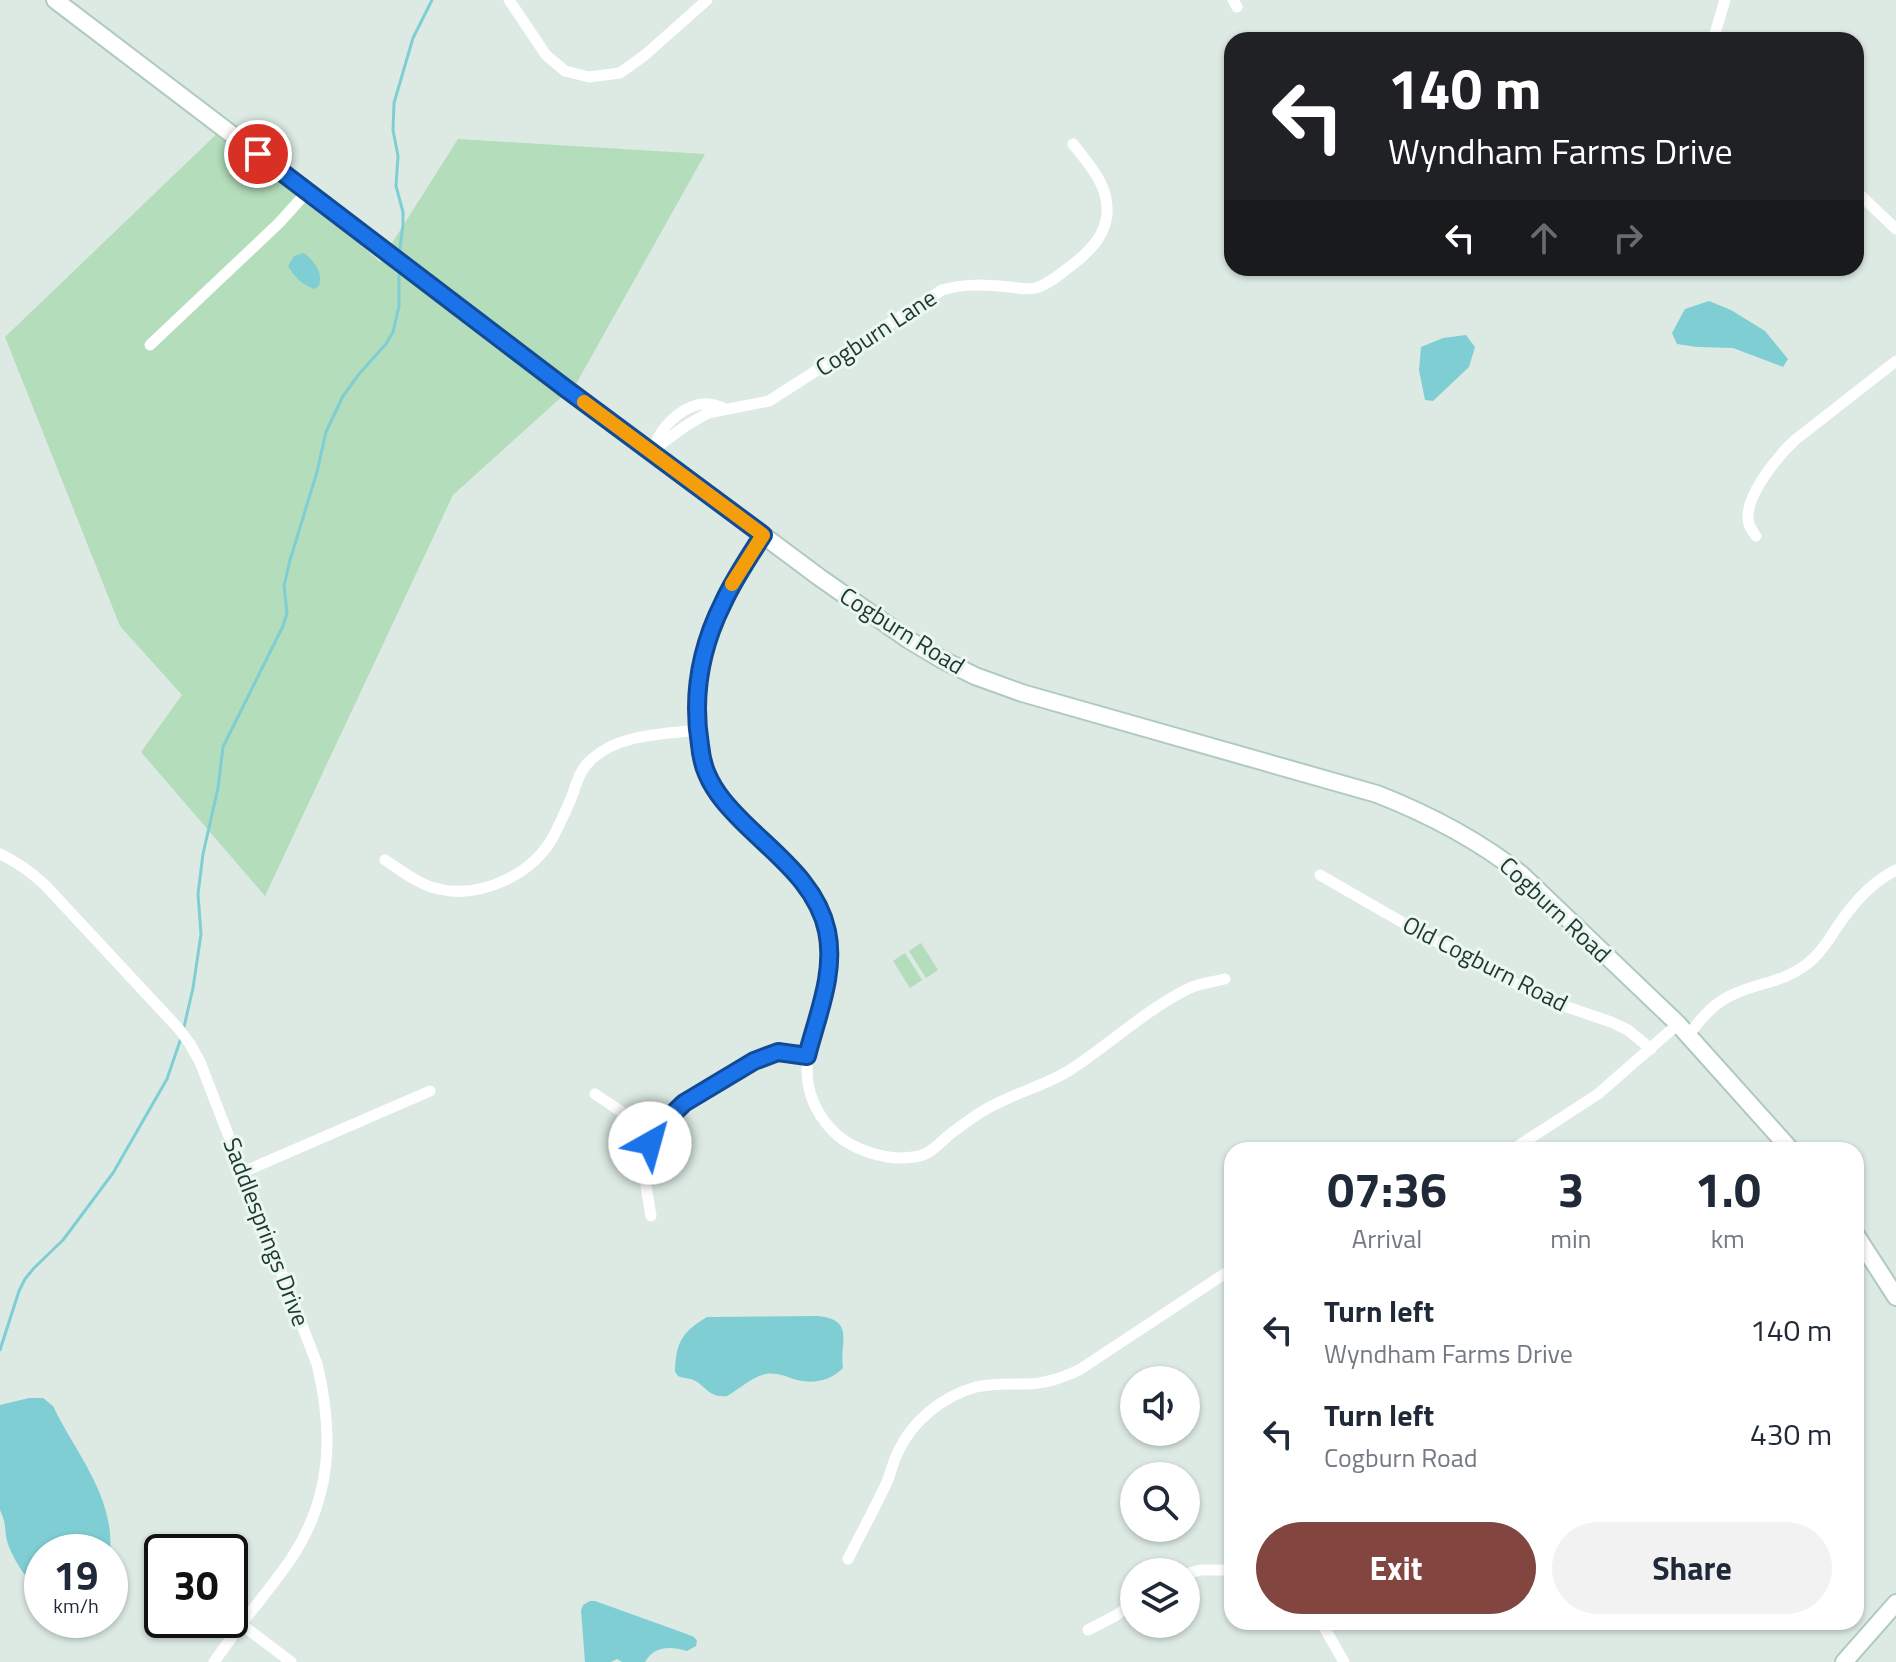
<!DOCTYPE html>
<style>
:root{--surface:#fff;--page:#f2f2f3;--text:#1f2937;--muted:#747a83;--accent:#82453f}
body{margin:0;font-family:"Titillium Web",sans-serif;background:var(--page);color:var(--text);height:100vh;display:flex;flex-direction:column;font-size:30px;white-space:nowrap}
*{box-sizing:border-box;margin:0}
p{font-size:26px;color:var(--muted)}
.icon{flex:none;width:44px;height:44px;fill:none;stroke:currentColor;stroke-width:2;stroke-linecap:round;stroke-linejoin:round}
.map{position:relative;flex:1;overflow:hidden}
.panel{position:absolute;left:1224px;top:1142px;width:640px;height:488px;display:flex;flex-direction:column;background:var(--surface);border-radius:24px;box-shadow:0 2px 6px #0004}
.panel>*{flex:none}
.guide{position:absolute;left:1224px;top:32px;width:640px;height:244px;border-radius:24px;box-shadow:0 2px 6px #0004;background:#202124;color:#fff;overflow:hidden}
.controls{position:absolute;left:1120px;top:1366px;display:grid;gap:16px}
.controls a{display:grid;place-items:center;width:80px;height:80px;border-radius:50%;background:var(--surface);box-shadow:0 2px 6px #0004;font-size:40px}
.speed{position:absolute;left:24px;top:1534px;display:flex;gap:16px;font-size:40px;font-weight:700;text-align:center}
.speed>*{display:grid;place-content:center;width:104px;height:104px;border-radius:50%;background:var(--surface);box-shadow:0 2px 6px #0004;line-height:1}
.speed small{font-size:20px;font-weight:400}
.speed .limit{border:4px solid #111;border-radius:12px;background:#fff;color:#111}
.pin{position:absolute;display:grid;place-items:center;width:68px;height:68px;color:#fff;margin:-34px;border:4px solid #fff;border-radius:50%;box-shadow:0 2px 8px #0007}
.me{position:absolute;width:88px;margin:-44px;rotate:38deg;stroke-linejoin:round;filter:drop-shadow(0 0 6px #0008)}
.turn{display:flex;align-items:center;gap:28px;height:168px;padding:0 32px;font-size:36px}
.turn .icon{width:104px;height:104px;stroke-width:2.5}
.turn b{display:block;font-size:56px;line-height:68px}
.lanes{display:flex;align-items:center;height:76px;padding:0 32px;background:#0003;justify-content:center;gap:40px;direction:ltr}
.lanes .off{opacity:.35}
.eta{display:flex;justify-content:space-evenly;align-items:center;height:136px;text-align:center}
.eta b{font-size:48px;font-weight:700;line-height:56px}
.primary-button{display:flex;gap:16px;margin-top:auto;padding:16px 32px}
.primary-button a{flex:1;height:92px;border-radius:48px;background:var(--accent);color:#fff;font-size:32px;font-weight:700;line-height:92px;text-align:center}
.primary-button a+a{background:var(--page);color:var(--text)}
ul{padding:0;list-style:none}
li{display:flex;align-items:center;gap:24px;height:104px;padding:0 32px}
li div{flex:1}
li b{display:block;font-size:30px}
li em{font-style:normal}
.map>svg:first-child{display:block}
.green{fill:#b3ddbb}
.water{fill:#7fced4}
.lines{fill:none;stroke-linecap:round;stroke-linejoin:round}
.stream{stroke:#7fced4;stroke-width:3}
.secondary-casing{stroke:#afcabe;stroke-width:20}
.street{stroke:#fff;stroke-width:11}
.secondary{stroke:#fff;stroke-width:16}
.route-casing{stroke:#114b97;stroke-width:20}
.route{stroke:#1a73e8;stroke-width:14}
.slow{stroke:#f59e0b;stroke-width:14}
.labels{text-anchor:middle;stroke-width:6;stroke-linejoin:round;paint-order:stroke}
.street-label{font-size:24px;fill:#1d3a30;stroke:#edf7f1}
</style>
<div class="map">
<svg width="1896" height="1662" viewBox="0 0 1896 1662">
<rect width="100%" height="100%" fill="#dceae3"/>
<g class="green">
<polygon points="225,126 380,262 458,139 705,154 576,384 453,495 265,896 141,752 182,695 120,626 5,337"/>
<polygon points="921,943 938,970 926,978 909,951"/>
<polygon points="905,953 922,980 910,988 893,961"/>
</g>
<g class="water">
<path d="M304,253C315,262 323,272 319,286L314,289C301,284 295,277 288,266L294,256Z"/>
<polygon points="1709,301 1731,310 1765,331 1788,359 1783,367 1733,348 1697,347 1677,344 1672,333 1685,309"/>
<polygon points="1466,335 1475,347 1469,367 1433,401 1425,400 1419,370 1421,347 1443,338"/>
<path d="M818,1316C856,1320 839,1342 843,1368C830,1381 814,1384 797,1380C786,1377 778,1372 766,1374C753,1376 739,1389 727,1396C707,1398 707,1385 691,1379C687,1378 682,1378 678,1376L675,1372C676,1342 682,1332 707,1317Z"/>
<path d="M29,1398H43L53,1406C75,1452 115,1497 110,1552H42V1592C27,1582 9,1554 6,1536C5,1526 5,1520 0,1510V1405Z"/>
<path d="M590,1601H595L684,1633L694,1637L697,1641L696,1646L687,1651C670,1646 654,1646 645,1662H622L617,1659L611,1662H585L581,1610L583,1605Z"/>
</g>
<g class="lines">
<g class="stream">
<polyline points="399,255 403,225 403,212 396,186 398,156 393,130 394,103 413,38 432,0"/>
<polyline points="184,1027 193,988 201,934 198,894 203,854 218,788 223,747 283,626 287,613 284,586 290,560 317,472 326,432 343,396 359,374 386,344 393,332 399,306 399,270"/>
<polyline points="0,1350 19,1291 25,1279 34,1268 63,1240 113,1173 167,1079 181,1038"/>
</g>
<g class="secondary-casing">
<g id="secondary">
<path d="M55,0L565,388L819,577L909,640L941,659L975,676L1022,693L1377,794C1428,814 1478,840 1521,874L1678,1024L1791,1150"/>
<polyline points="1856,1235 1896,1297"/>
<polyline points="1844,1662 1896,1603"/>
</g>
</g>
<g class="street">
<polyline points="509,0 546,55 565,71 589,77 620,73 645,55 707,0"/>
<polyline points="1233,0 1237,7"/>
<polyline points="1713,40 1725,0"/>
<polyline points="1856,191 1896,229"/>
<polyline points="150,345 279,223 307,192"/>
<path d="M655,445C661,427 679,410 697,405C706,402 715,405 723,408"/>
<path d="M654,449L687,425L708,413L769,401L942,290C964,283 987,285 1010,287C1018,288 1027,290 1035,288C1048,285 1061,273 1072,265C1096,247 1115,224 1104,191C1098,174 1084,158 1073,144"/>
<path d="M763,535C748,558 732,582 721,608C702,651 692,696 699,743C701,752 702,763 706,772C714,792 730,810 745,825C777,855 815,883 826,927C845,999 771,1063 831,1129C846,1146 873,1156 896,1158C905,1158 917,1158 925,1154C934,1150 942,1141 949,1135C960,1127 971,1118 983,1111C1010,1094 1043,1087 1070,1070C1109,1045 1149,1007 1190,988C1200,983 1213,982 1225,979"/>
<path d="M1756,536C1752,530 1748,526 1748,518C1747,493 1778,456 1795,440L1896,361"/>
<path d="M0,854C17,862 31,872 45,885L179,1029L190,1044L200,1062L317,1364C334,1434 332,1497 291,1559C281,1574 269,1588 258,1603C242,1622 228,1642 214,1662"/>
<path d="M385,860C402,871 419,885 439,889C481,899 534,874 554,835C560,823 567,809 572,796C577,782 580,769 592,759C619,734 663,734 698,730"/>
<polyline points="1320,875 1426,936 1544,999 1611,1022 1628,1030 1651,1049"/>
<path d="M1688,1036C1702,1017 1716,1000 1739,992C1764,982 1785,981 1807,964C1822,953 1831,935 1842,920C1856,900 1874,881 1896,870"/>
<polyline points="595,1094 653,1133"/>
<polyline points="1512,1150 1598,1094 1678,1024"/>
<polyline points="243,1172 430,1091"/>
<polyline points="651,1216 646,1186 646,1166 653,1133 684,1103 754,1061 778,1052 807,1056"/>
<path d="M848,1559C861,1533 875,1508 887,1482C891,1472 893,1462 898,1452C912,1421 943,1396 976,1387C993,1383 1009,1384 1026,1384C1044,1384 1062,1378 1079,1370L1232,1269"/>
<polyline points="1186,1574 1200,1570 1232,1570"/>
<polyline points="1321,1622 1344,1662"/>
<polyline points="241,1624 291,1662"/>
<polyline points="1088,1630 1115,1616 1134,1603"/>
</g>
<use href="#secondary" class="secondary"/>
</g>
<g class="lines">
<g class="route-casing">
<path id="route" d="M258,154L565,388L763,535C749,557 734,579 723,603C701,647 692,696 700,745C701,755 703,765 707,774C715,793 729,808 743,822C776,855 817,884 827,931C836,973 817,1016 807,1056L778,1052L754,1061L684,1103L653,1133L650,1143"/>
</g>
<use href="#route" class="route"/>
<polyline class="slow" points="584,402 763,535 732,584"/>
</g>
<g class="labels">
<g class="street-label">
<text transform="translate(876 333) rotate(-33)" y="8">Cogburn Lane</text>
<text transform="translate(902 631) rotate(32)" y="8">Cogburn Road</text>
<text transform="translate(1555 910) rotate(43)" y="8">Cogburn Road</text>
<text transform="translate(1485 964) rotate(27)" y="8">Old Cogburn Road</text>
<text transform="translate(266 1232) rotate(69)" y="8">Saddlesprings Drive</text>
</g>
</g>
</svg>
<div class="controls">
<a><svg class="icon" aria-label="sound" viewBox="0 0 24 24"><path d="M4 9h4l5-4v14l-5-4H4zM17 9q2 3 0 6"/></svg></a>
<a><svg class="icon" aria-label="search" viewBox="0 0 24 24"><circle cx="10" cy="10" r="6"/><path d="M15 15l6 6"/></svg></a>
<a><svg class="icon" aria-label="layers" viewBox="0 0 24 24"><path d="M12 4l9 5-9 5-9-5zM3 14l9 5 9-5"/></svg></a>
</div>
<div class="speed"><div>19<small>km/h</small></div><div class="limit">30</div></div>
<div class="pin" style="left:258px;top:154px;background:#d93025"><svg class="icon" aria-label="arrive" viewBox="0 0 24 24"><path d="M6 21V4h12l-3 4 3 4H6"/></svg></div>
<svg class="me" style="left:650px;top:1143px" viewBox="-20 -20 40 40"><circle r="19" fill="#fff"/><path d="M0-13L10 11 0 6-10 11z" fill="#1a73e8"/></svg>
<div class="guide">
<div class="turn"><svg class="icon" aria-label="left" viewBox="0 0 24 24"><path d="M17 20v-9H6M10 6l-5 5 5 5"/></svg><div><b>140 m</b>Wyndham Farms Drive</div></div>
<div class="lanes"><svg class="icon" aria-label="left" viewBox="0 0 24 24"><path d="M17 20v-9H6M10 6l-5 5 5 5"/></svg><svg class="icon off" aria-label="ahead" viewBox="0 0 24 24"><path d="M12 20V5M6 11l6-6 6 6"/></svg><svg class="icon off" aria-label="right" viewBox="0 0 24 24"><path d="M7 20v-9h11M14 6l5 5-5 5"/></svg></div>
</div>
<section class="panel">
<div class="eta">
<div><b>07:36</b><p>Arrival</p></div>
<div><b>3</b><p>min</p></div>
<div><b>1.0</b><p>km</p></div>
</div>
<ul>
<li><svg class="icon" aria-label="left" viewBox="0 0 24 24"><path d="M17 20v-9H6M10 6l-5 5 5 5"/></svg><div><b>Turn left</b><p>Wyndham Farms Drive</p></div><em>140 m</em></li>
<li><svg class="icon" aria-label="left" viewBox="0 0 24 24"><path d="M17 20v-9H6M10 6l-5 5 5 5"/></svg><div><b>Turn left</b><p>Cogburn Road</p></div><em>430 m</em></li>
</ul>
<div class="primary-button"><a>Exit</a><a>Share</a></div>
</section>
</div>
